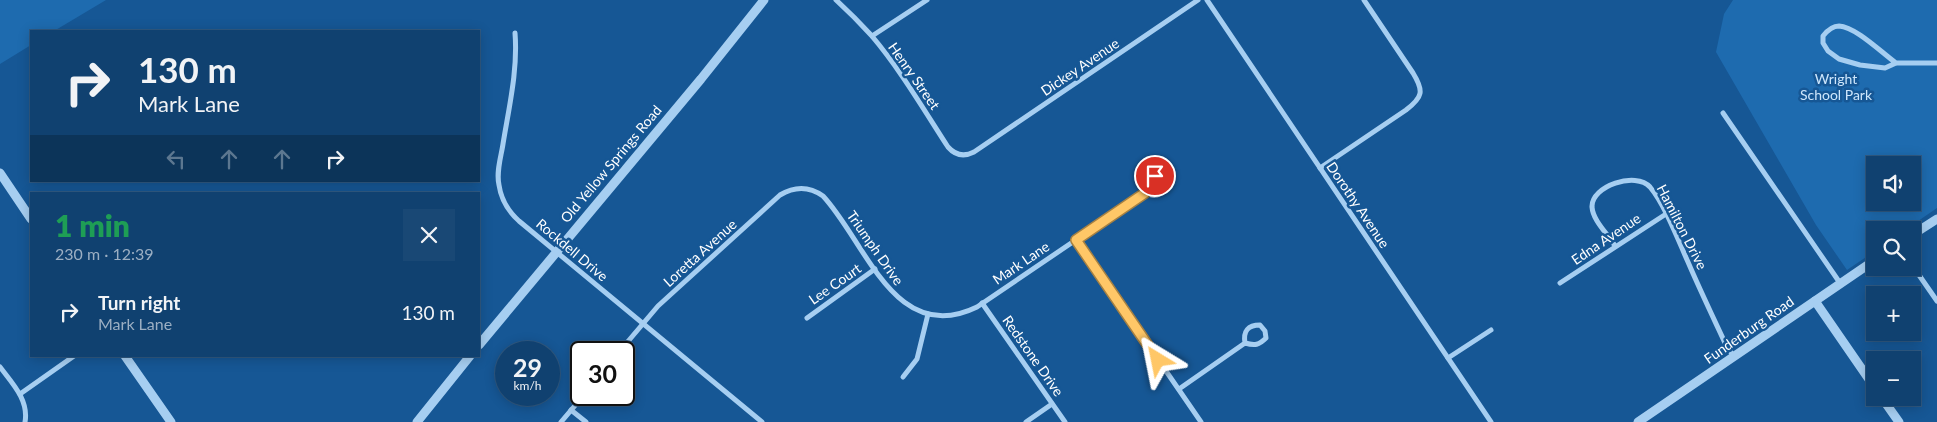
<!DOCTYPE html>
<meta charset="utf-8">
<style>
:root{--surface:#104170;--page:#194875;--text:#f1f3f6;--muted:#9cafc3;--line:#305a83}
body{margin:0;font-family:Lato,sans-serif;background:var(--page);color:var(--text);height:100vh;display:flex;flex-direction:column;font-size:19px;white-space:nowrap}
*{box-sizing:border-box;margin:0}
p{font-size:16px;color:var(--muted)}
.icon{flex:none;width:28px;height:28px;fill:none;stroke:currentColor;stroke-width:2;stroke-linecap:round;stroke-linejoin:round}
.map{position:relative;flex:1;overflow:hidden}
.details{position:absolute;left:30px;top:192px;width:450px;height:165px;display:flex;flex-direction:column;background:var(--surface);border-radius:0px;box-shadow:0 2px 12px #0003,0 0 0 1px var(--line)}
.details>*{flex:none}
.top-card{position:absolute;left:30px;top:30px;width:450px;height:152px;border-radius:0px;box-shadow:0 2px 12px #0003,0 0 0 1px var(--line);background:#104170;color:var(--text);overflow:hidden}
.tools{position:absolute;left:1866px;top:156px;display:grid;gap:10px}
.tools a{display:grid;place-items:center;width:55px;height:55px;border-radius:0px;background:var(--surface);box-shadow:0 2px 12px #0003,0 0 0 1px var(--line);font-size:25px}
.speed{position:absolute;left:495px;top:341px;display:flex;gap:10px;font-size:25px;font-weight:700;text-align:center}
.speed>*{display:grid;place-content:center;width:65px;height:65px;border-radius:50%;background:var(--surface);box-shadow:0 2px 12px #0003,0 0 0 1px var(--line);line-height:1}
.speed small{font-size:12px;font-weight:400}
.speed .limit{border:2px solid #111;border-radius:8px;background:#fff;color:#111}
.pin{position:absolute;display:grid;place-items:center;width:42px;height:42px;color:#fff;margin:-21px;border:2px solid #fff;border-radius:50%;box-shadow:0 1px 5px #0007}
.me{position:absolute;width:55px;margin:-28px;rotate:325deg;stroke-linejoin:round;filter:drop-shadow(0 0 4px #0008)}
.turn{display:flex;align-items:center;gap:18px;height:105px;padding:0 25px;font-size:22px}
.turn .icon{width:65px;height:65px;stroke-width:2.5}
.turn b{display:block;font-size:35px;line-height:42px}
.lanes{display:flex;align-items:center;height:48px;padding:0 25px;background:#0003;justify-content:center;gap:25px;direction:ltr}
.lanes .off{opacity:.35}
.round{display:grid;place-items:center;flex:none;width:52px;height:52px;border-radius:0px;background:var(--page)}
.summary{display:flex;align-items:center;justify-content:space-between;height:85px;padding:0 25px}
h1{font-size:30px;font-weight:800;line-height:38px;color:#1e9e55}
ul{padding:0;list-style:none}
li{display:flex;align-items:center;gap:15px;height:70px;padding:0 25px}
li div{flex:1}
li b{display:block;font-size:19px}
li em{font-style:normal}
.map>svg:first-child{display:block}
.green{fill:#1e6baf;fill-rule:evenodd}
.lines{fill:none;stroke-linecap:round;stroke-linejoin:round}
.minor{stroke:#a6cef1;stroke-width:5}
.tertiary{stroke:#a6cef1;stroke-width:9}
.route-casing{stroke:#a68143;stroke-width:12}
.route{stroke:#ffc767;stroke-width:9}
.labels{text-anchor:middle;stroke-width:5;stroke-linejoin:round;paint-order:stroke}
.street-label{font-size:14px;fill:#fff;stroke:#165795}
.park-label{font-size:14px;fill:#cde6fc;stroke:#165795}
</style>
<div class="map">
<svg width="1937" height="422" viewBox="0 0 1937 422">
<rect width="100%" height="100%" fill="#165795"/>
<g class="green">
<polygon points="0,0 106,0 54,31 31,31 31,45 0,64"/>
<path d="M1733,0H1937V208L1905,230H1875V251L1847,270L1816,225L1716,52L1724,14ZM1875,165H1912V202H1875Z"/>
</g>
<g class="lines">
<g class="minor">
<path d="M836,0C848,11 860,23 871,35C900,69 924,110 948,147C955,155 964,157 974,152L1198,0"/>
<polyline points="1207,0 1491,422"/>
<path d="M515,33C518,70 509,107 503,144C501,157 496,172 499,185C501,199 509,212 519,221L762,422"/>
<polyline points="872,36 927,0"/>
<path d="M1896,63C1882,53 1856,27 1839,26C1832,26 1827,31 1823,36V43L1828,51L1839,59L1860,65L1885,68L1896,63H1937"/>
<polyline points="1723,113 1840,283"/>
<path d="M1320,168L1406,110C1423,97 1424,91 1413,73L1364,0"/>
<polyline points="1076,240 1201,422"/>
<path d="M1615,246C1608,234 1593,221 1592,207C1591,186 1636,171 1650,187C1665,205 1678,240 1688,262C1700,290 1713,317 1726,345L1734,357"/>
<polyline points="1912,265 1937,301"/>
<polyline points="1560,283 1666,214"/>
<polyline points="982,303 1065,422"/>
<polyline points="807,318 875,269"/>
<path d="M619,352L658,306L780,195C795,186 809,186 823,196C866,242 895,347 977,307L1145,193C1153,196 1157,197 1164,191L1165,185L1160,178L1155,176C1146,179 1146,184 1145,193"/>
<polyline points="1448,358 1491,330"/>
<path d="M0,367C12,383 29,400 25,422"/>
<polyline points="903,377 917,359 928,314"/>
<path d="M1179,389L1245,343C1255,346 1259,345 1266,338L1265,331L1260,325C1248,325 1243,331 1245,343"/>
<polyline points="20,394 74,356"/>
<polyline points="571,410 586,422"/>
<polyline points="561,422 584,395"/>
<polyline points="1026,422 1052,404"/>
</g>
<g class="tertiary">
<polyline points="0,173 31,219"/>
<polyline points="1912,235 1937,219"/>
<polyline points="1815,301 1875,388"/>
<polyline points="479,345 701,79 764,0"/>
<polyline points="125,356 171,422"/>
<polyline points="1882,398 1899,422"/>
<polyline points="417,422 470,356"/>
<polyline points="1638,422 1875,260"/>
</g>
</g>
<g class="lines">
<g class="route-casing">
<path id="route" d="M1155,176C1146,179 1146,184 1145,193L1076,240L1158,360"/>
</g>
<use href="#route" class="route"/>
</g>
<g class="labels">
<g class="street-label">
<text transform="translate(1080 67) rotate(-34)" y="5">Dickey Avenue</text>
<text transform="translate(914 76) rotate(55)" y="5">Henry Street</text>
<text transform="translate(611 164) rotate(-50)" y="5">Old Yellow Springs Road</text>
<text transform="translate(1358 205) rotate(56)" y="5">Dorothy Avenue</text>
<text transform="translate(1682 227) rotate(63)" y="5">Hamilton Drive</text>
<text transform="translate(1606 239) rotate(-34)" y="5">Edna Avenue</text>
<text transform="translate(875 248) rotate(55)" y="5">Triumph Drive</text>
<text transform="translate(572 250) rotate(40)" y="5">Rockdell Drive</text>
<text transform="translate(700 253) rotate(-42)" y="5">Loretta Avenue</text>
<text transform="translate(1021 263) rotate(-34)" y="5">Mark Lane</text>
<text transform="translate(835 284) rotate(-35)" y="5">Lee Court</text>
<text transform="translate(1749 330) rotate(-35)" y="5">Funderburg Road</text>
<text transform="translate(1033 356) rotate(55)" y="5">Redstone Drive</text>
</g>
<g class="park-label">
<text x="1836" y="84">Wright<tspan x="1836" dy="16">School Park</tspan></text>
</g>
</g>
</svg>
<div class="tools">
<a><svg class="icon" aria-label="sound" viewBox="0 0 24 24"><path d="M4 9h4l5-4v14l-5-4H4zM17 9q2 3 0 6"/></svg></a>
<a><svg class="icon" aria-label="search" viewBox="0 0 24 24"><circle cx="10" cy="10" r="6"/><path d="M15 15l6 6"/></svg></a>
<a>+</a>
<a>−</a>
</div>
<div class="speed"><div>29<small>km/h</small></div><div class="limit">30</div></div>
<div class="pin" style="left:1155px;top:176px;background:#d93025"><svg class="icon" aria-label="arrive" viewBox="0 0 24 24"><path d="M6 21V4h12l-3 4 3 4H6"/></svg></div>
<svg class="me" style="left:1158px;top:360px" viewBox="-20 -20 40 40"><path d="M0-17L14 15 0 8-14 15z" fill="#ffc767" stroke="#fff" stroke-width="4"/></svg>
<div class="top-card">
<div class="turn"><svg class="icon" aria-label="right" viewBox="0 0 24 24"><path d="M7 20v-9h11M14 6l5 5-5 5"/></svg><div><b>130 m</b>Mark Lane</div></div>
<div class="lanes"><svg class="icon off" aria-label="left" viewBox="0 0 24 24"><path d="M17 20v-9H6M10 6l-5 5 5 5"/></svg><svg class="icon off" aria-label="ahead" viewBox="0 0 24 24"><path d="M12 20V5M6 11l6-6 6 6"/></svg><svg class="icon off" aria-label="ahead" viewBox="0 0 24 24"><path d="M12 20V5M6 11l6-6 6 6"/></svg><svg class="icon" aria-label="right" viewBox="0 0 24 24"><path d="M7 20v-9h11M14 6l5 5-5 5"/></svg></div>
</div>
<section class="details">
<div class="summary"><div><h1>1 min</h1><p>230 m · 12:39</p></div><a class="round"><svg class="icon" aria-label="close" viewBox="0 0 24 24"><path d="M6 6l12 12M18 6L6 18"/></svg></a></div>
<ul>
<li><svg class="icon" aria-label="right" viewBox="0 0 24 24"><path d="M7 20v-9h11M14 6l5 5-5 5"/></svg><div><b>Turn right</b><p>Mark Lane</p></div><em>130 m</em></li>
</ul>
</section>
</div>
